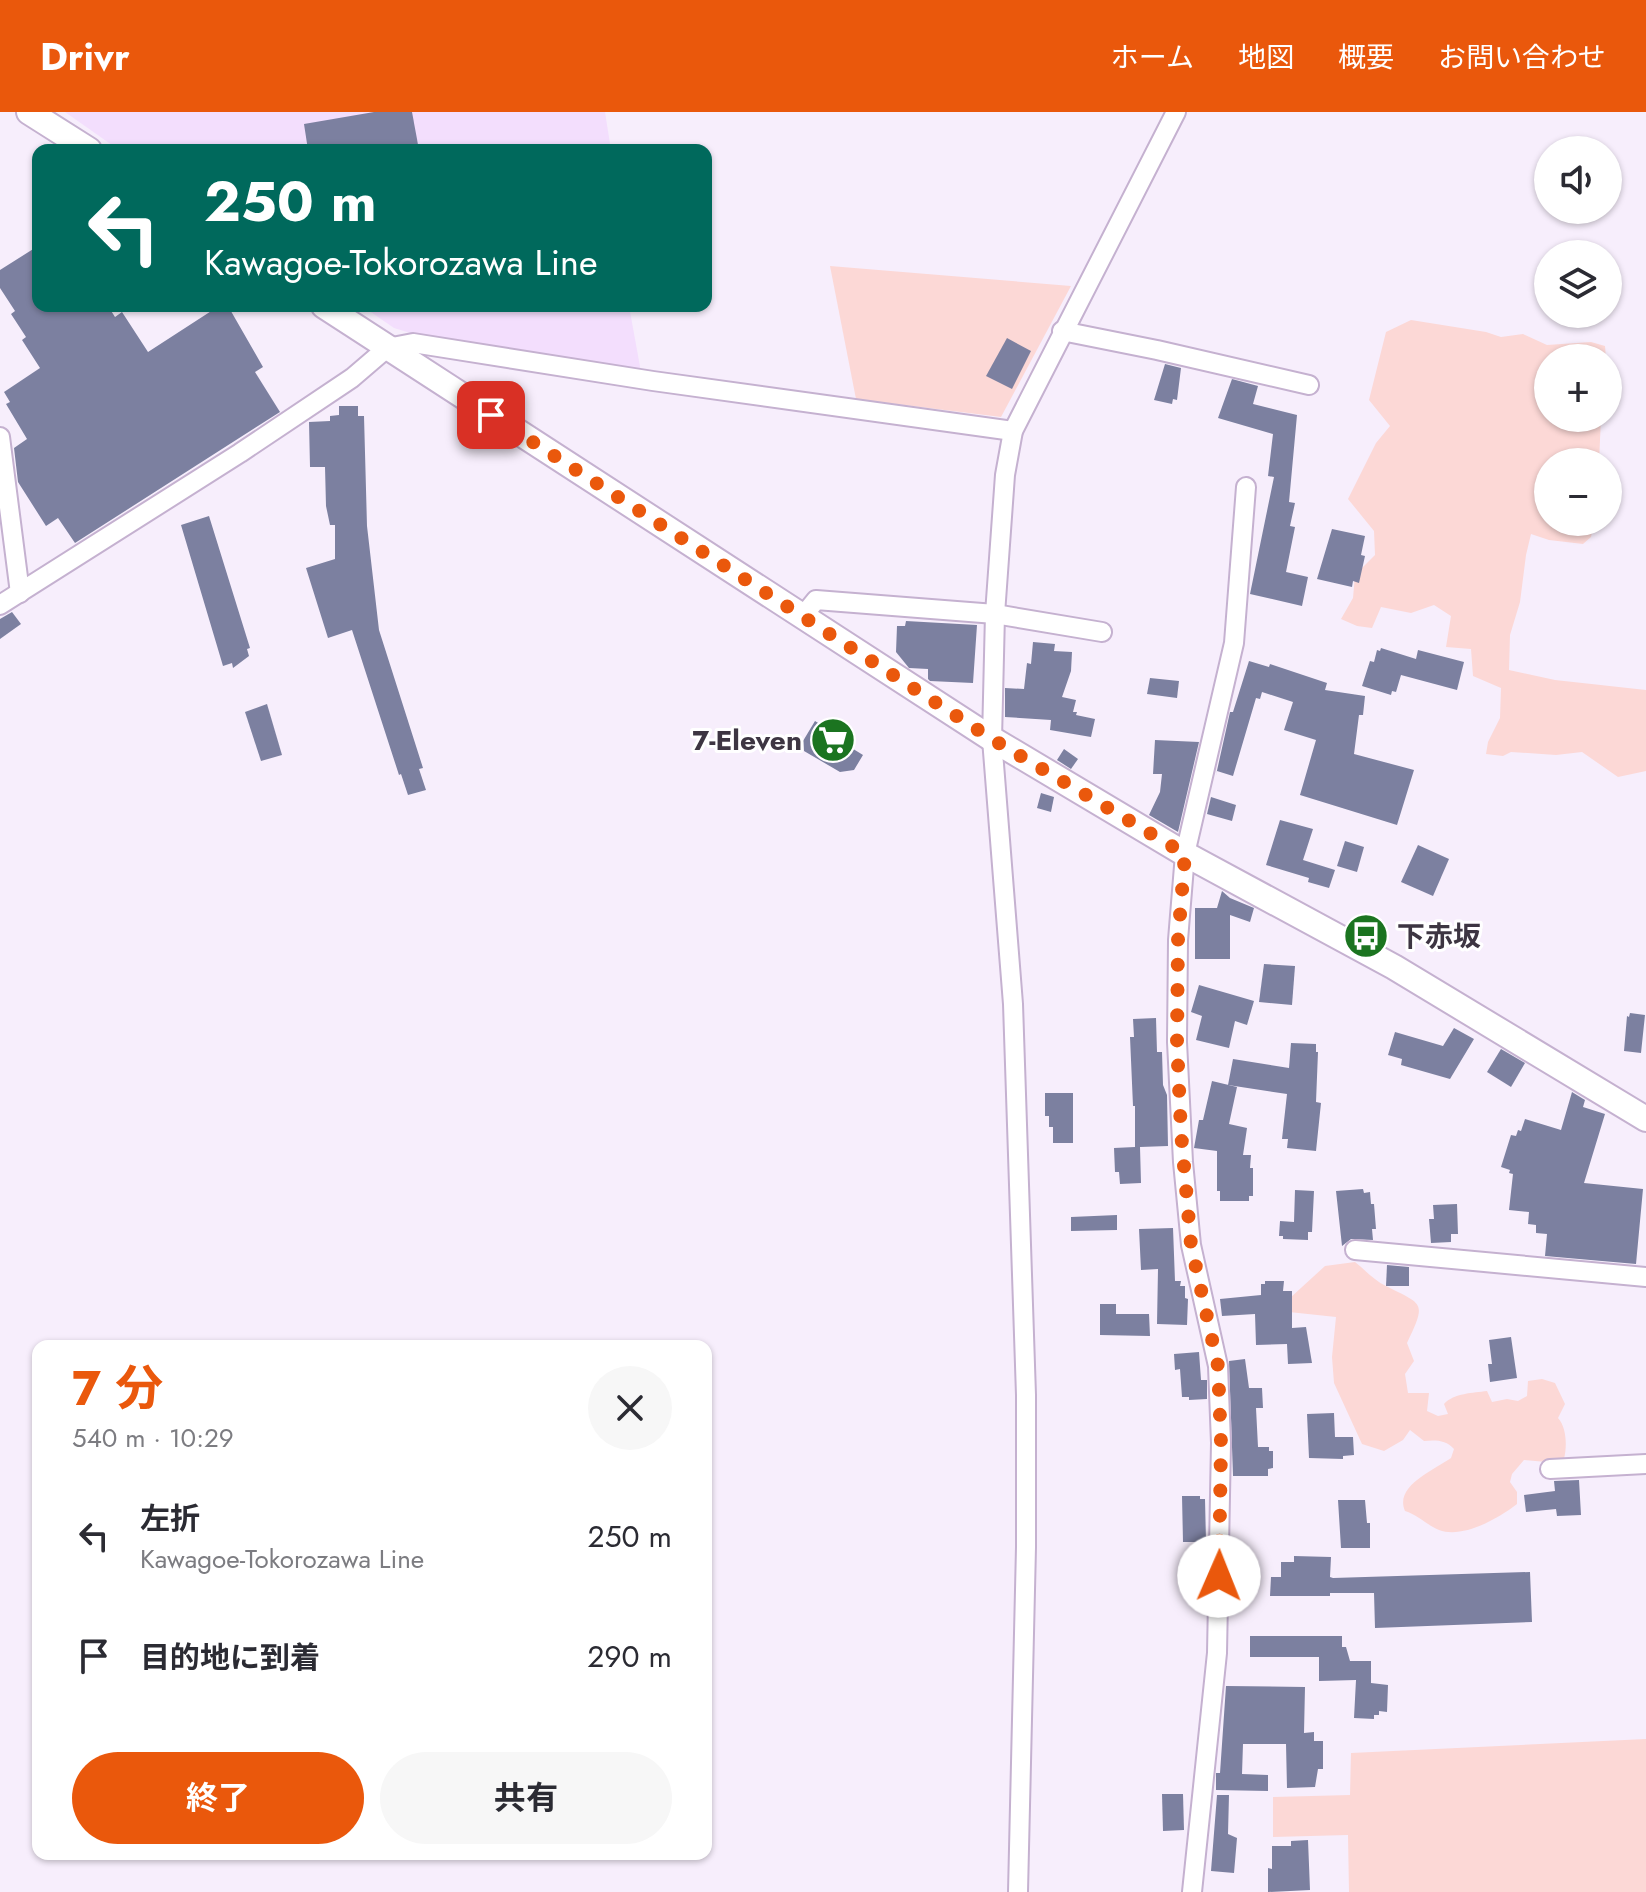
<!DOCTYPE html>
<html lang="ja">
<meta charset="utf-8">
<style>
:root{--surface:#fff;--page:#f7f7f7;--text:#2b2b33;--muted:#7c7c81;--accent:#ea580c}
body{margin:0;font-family:Jost,"Noto Sans JP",sans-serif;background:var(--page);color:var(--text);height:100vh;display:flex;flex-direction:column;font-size:30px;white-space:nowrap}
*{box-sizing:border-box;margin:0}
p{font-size:26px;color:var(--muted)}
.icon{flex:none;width:44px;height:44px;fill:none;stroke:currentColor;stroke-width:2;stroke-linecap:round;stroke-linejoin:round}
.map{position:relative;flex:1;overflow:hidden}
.side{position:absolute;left:32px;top:1228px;width:680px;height:520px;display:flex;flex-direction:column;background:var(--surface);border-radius:16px;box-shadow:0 2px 6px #0004}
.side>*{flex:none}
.hud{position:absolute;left:32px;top:32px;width:680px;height:168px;border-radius:16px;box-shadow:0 2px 6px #0004;background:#00695c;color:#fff;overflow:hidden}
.controls{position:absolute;left:1534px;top:24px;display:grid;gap:16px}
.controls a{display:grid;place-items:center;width:88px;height:88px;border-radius:50%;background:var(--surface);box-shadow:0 2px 6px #0004;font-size:40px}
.pin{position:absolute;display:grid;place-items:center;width:68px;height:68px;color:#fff;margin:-34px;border-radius:16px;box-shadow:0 4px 12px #0006}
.me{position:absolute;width:88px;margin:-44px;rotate:1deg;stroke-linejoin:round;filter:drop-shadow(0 0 6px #0008)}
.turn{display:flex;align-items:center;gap:28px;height:168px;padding:0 40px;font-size:36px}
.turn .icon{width:104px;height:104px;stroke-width:2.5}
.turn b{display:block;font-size:56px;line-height:68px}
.round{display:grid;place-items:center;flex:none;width:84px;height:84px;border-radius:42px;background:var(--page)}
.overview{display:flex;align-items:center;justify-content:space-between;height:136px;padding:0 40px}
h1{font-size:48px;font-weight:700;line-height:60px;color:var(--accent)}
.primary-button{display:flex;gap:16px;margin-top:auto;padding:16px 40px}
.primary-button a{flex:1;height:92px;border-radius:48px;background:var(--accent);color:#fff;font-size:32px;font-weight:700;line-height:92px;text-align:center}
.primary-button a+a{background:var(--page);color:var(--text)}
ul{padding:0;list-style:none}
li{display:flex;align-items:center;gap:24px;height:120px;padding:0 40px}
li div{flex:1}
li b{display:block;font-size:30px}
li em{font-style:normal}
header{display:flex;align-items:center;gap:48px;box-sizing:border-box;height:112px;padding:0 40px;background:var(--accent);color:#fff}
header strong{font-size:38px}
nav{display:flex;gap:44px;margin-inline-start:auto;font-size:28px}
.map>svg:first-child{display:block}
.built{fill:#f3defd}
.green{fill:#fcd8d6}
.building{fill:#7c80a0}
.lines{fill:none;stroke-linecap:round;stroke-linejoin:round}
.minor-casing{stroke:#c5b1d0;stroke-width:22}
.major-casing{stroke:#c5b1d0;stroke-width:28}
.minor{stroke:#fff;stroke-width:18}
.major{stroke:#fff;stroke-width:24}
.route{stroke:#ea580c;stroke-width:14;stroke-dasharray:0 25.2}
.labels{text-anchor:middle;stroke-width:6;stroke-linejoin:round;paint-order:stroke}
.poi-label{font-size:28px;font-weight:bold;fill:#3d3542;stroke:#fff;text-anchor:end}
</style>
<header>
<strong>Drivr</strong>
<nav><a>ホーム</a><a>地図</a><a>概要</a><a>お問い合わせ</a></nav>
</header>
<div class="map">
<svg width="1646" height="1780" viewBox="0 0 1646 1780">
<rect width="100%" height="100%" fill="#f7eefc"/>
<g class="built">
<polygon points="65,0 605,0 611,38 119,38"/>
<polygon points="362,194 629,194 641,260 430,227 394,216"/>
</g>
<g class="green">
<polygon points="830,154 1071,174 1001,305 856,287"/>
<polygon points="1411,208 1486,220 1501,225 1523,222 1547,233 1591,230 1605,234 1606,246 1548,246 1548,306 1601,306 1599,350 1548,350 1548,410 1594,410 1591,425 1583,432 1549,428 1531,422 1526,443 1520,490 1510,523 1509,558 1555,568 1646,578 1646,659 1618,665 1582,640 1556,643 1511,640 1503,644 1486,642 1488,630 1500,606 1501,576 1473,564 1471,537 1446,535 1451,504 1434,493 1411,501 1381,495 1372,516 1357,514 1341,507 1353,486 1355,463 1375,443 1374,419 1348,387 1376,331 1390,314 1369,288 1386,220"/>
<path d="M1355,1150C1365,1158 1375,1169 1386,1174C1423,1193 1427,1189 1407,1231L1414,1249L1405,1262L1408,1281H1429L1427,1299L1438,1304L1448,1302L1444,1292C1454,1281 1473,1281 1487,1279L1492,1290L1507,1287L1518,1289L1527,1284L1528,1269L1542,1267L1555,1271L1565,1292L1558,1306C1567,1316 1567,1335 1564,1347L1558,1351L1524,1348L1512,1362L1510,1370L1517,1380V1392C1499,1406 1463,1427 1439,1418C1427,1413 1418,1403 1405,1399C1394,1374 1434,1358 1451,1346L1454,1337C1446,1328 1436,1328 1424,1329L1410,1318L1403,1328L1384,1339L1362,1332L1334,1271L1332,1245L1336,1205L1289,1200L1290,1186L1325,1154Z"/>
<polygon points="1646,1627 1646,1780 1349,1780 1348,1723 1273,1725 1273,1685 1350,1683 1351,1641"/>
</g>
<g class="building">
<polygon points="374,0 412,0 419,38 308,38 304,12"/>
<polygon points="38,134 38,194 108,194 115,205 122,200 148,240 219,194 228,194 263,255 255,260 280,300 75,431 58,406 46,414 18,370 14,336 27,327 6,292 10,290 4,280 40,256 22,228 26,225 11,202 15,199 0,176 0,158"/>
<polygon points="1007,226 1031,239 1012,277 986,264"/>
<polygon points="1165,252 1181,256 1177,288 1173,287 1172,292 1154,288"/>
<polygon points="1232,267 1258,274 1253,292 1297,303 1289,390 1295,391 1290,414 1295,415 1286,460 1308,465 1302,494 1250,482 1274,365 1268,364 1273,322 1218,306"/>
<polygon points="339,294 358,294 358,304 364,304 367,414 379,518 423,656 419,657 426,678 408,683 401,662 399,663 352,518 328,526 306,456 335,447 335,413 330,413 326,394 325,355 310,355 309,310 330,309 330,304 339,303"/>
<polygon points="209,404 250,536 247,537 249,544 233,556 232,551 223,554 181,413"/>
<polygon points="1332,417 1365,424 1361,443 1365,444 1359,471 1353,469 1352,475 1317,467"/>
<polygon points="12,500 21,512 0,527 0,507"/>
<polygon points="906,509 977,513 973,571 930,569 928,567 928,557 909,556 896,540 897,514 905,514"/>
<polygon points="1033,530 1055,532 1054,539 1072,540 1071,559 1062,585 1076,588 1073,600 1077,600 1076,603 1095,607 1091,625 1050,618 1051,608 1005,605 1005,576 1024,577 1027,551 1031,552"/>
<polygon points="1381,536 1416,547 1418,538 1464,550 1457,578 1401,563 1396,580 1392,579 1391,583 1362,574 1370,549 1374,550 1377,538 1380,539"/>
<polygon points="1249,549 1269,555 1270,552 1327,571 1325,578 1365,584 1363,603 1359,603 1354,642 1414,658 1397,713 1300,683 1316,628 1284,618 1293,590 1262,580 1260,587 1256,586 1233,664 1217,659 1216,663 1230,600 1233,600"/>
<polygon points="1150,566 1179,569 1177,586 1147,582"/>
<polygon points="267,592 282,643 261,649 245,600"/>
<polygon points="815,609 852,632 850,635 863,643 854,658 840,660 804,639 803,629"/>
<polygon points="1155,628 1199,630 1178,720 1149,703 1160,680 1162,662 1153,662"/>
<polygon points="1064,637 1078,647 1071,657 1057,648"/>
<polygon points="1041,681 1054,685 1051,700 1037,696"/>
<polygon points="1211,685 1236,693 1232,709 1207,702"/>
<polygon points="1280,708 1313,717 1303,748 1335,758 1329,776 1308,770 1309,766 1266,753"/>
<polygon points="1345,729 1364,735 1357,760 1337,754"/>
<polygon points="1418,733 1449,747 1433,784 1401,770"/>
<polygon points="1222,779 1230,786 1254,796 1250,810 1230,803 1230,847 1195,847 1195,796 1217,796"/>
<polygon points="1264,852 1295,854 1292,893 1259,890"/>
<polygon points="1199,873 1254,889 1247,913 1235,909 1229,936 1196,928 1202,904 1191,900"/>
<polygon points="1630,901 1645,903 1641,941 1624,939 1627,904 1629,905"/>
<polygon points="1156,906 1157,940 1162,940 1163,973 1167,983 1168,1034 1140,1035 1141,1071 1120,1072 1119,1060 1115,1060 1114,1036 1135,1035 1135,994 1133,994 1130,925 1134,925 1133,907"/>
<polygon points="1454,916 1474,927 1450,967 1401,953 1402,947 1388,943 1395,920 1443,934"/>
<polygon points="1291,931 1316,932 1316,940 1318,940 1316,990 1321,991 1316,1039 1287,1036 1288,1027 1282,1027 1287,982 1228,973 1233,947 1289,956"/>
<polygon points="1501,937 1525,951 1511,975 1487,960"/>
<polygon points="1212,969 1237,975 1229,1012 1247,1016 1243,1043 1251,1043 1250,1056 1253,1056 1253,1084 1249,1084 1249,1089 1220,1089 1220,1079 1217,1079 1217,1039 1194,1036 1199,1008 1203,1008"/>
<polygon points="1572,980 1585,988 1583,995 1605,1002 1584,1071 1643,1077 1636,1152 1545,1144 1547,1122 1536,1121 1536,1113 1528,1112 1529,1100 1509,1098 1513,1062 1509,1061 1510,1058 1501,1055 1511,1023 1516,1024 1518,1018 1521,1019 1525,1007 1561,1018"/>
<polygon points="1045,981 1073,981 1073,1031 1053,1031 1053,1015 1049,1015 1049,1004 1045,1004"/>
<polygon points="1363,1077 1364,1081 1370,1080 1371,1092 1374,1092 1376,1117 1372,1117 1373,1128 1351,1127 1342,1134 1336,1079"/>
<polygon points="1295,1078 1314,1079 1312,1120 1308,1120 1308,1128 1283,1127 1283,1124 1279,1124 1280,1109 1294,1110"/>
<polygon points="1457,1092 1458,1122 1451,1122 1451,1130 1431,1131 1429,1107 1434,1107 1433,1093"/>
<polygon points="1117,1103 1117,1118 1071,1119 1071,1105"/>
<polygon points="1173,1116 1175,1169 1181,1169 1180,1174 1185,1174 1185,1186 1188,1187 1187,1213 1157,1212 1158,1157 1141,1158 1139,1117"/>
<polygon points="1387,1153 1409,1155 1409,1174 1386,1174"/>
<polygon points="1265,1169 1284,1169 1283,1179 1292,1179 1292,1216 1306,1215 1312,1251 1288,1252 1287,1232 1256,1233 1255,1202 1222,1204 1220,1187 1261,1183 1261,1172 1265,1172"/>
<polygon points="1100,1192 1116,1192 1116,1202 1149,1202 1150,1224 1100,1223"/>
<polygon points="1511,1225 1517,1266 1490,1270 1488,1252 1492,1252 1489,1228"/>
<polygon points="1199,1240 1201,1268 1207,1268 1207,1287 1189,1288 1189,1285 1182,1285 1180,1257 1175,1258 1174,1242"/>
<polygon points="1245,1247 1249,1276 1262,1276 1263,1296 1256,1296 1258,1335 1269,1335 1269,1339 1273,1339 1273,1356 1268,1357 1268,1364 1233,1364 1229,1249"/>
<polygon points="1334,1301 1335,1325 1353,1325 1354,1343 1343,1344 1343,1347 1309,1346 1307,1302"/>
<polygon points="1579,1368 1581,1403 1557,1404 1556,1397 1526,1400 1524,1383 1555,1379 1554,1369"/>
<polygon points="1182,1384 1200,1384 1200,1387 1205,1387 1206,1430 1183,1430"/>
<polygon points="1338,1388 1365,1388 1367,1411 1370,1411 1370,1436 1341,1436"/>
<polygon points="1294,1444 1331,1445 1330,1465 1333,1466 1530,1460 1532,1510 1375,1516 1374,1481 1330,1481 1330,1484 1270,1484 1271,1465 1281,1465 1281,1450 1294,1450"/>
<polygon points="1250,1524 1342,1524 1342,1535 1346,1535 1350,1549 1371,1549 1371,1571 1388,1573 1387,1600 1379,1599 1379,1603 1374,1603 1374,1607 1354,1606 1356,1568 1319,1569 1319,1545 1250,1545"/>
<polygon points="1226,1574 1305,1575 1304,1621 1314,1620 1314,1629 1323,1629 1323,1657 1318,1657 1315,1675 1287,1676 1286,1632 1243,1632 1242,1662 1268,1663 1268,1679 1216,1678 1216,1661 1220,1661"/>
<polygon points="1162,1682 1183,1682 1184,1718 1163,1719"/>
<polygon points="1217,1683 1229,1683 1228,1722 1237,1726 1234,1761 1211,1759"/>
<polygon points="1308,1728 1310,1778 1268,1780 1268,1756 1272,1757 1272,1734 1291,1734 1291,1729"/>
</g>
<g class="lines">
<g class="minor-casing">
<g id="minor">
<polyline points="1062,219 1157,238 1309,273"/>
<polyline points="0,325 20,481"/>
<polyline points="0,493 240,341 352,266 387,236 413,231 653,269 1013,319"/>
<polyline points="803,504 816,488 995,502 1102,520"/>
<polyline points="1355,1138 1646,1165"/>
<polyline points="1550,1357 1646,1352"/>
<polyline points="1018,1780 1026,1435 1026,1283 1013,892 992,627 995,502 1005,363 1013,319 1176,0"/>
<polyline points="1192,1780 1217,1541 1221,1331 1218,1254 1191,1133 1183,1050 1177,930 1178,828 1185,742 1234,531 1246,375"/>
</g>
</g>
<g class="major-casing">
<g id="major">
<polyline points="29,0 89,38"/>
<polyline points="324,194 992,627 1185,742 1394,855 1646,1007"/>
</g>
</g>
<use href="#minor" class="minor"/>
<use href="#major" class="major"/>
</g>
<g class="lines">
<polyline class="route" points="491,303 992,627 1185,742 1178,828 1177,930 1181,1020 1191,1133 1218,1254 1221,1331 1219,1464"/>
</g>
<defs>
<g id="supermarket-disc" transform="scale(2.3)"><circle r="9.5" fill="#1b7420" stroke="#fff"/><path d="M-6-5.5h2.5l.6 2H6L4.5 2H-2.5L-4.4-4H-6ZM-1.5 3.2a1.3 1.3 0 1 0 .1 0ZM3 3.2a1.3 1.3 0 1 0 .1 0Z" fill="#fff"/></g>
<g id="bus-disc" transform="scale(2.3)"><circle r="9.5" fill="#1b7420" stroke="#fff"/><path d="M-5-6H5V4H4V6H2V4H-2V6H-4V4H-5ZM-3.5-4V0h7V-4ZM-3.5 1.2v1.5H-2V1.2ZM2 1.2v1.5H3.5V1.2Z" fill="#fff"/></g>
</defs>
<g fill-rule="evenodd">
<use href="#supermarket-disc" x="833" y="628"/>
<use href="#bus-disc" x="1366" y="824"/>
</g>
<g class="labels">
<g class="poi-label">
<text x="802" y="638">7-Eleven</text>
<text x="1397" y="834" text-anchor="start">下赤坂</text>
</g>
</g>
</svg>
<div class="controls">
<a><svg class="icon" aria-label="sound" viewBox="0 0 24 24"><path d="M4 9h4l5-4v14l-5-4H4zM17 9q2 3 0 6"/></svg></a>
<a><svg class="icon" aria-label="layers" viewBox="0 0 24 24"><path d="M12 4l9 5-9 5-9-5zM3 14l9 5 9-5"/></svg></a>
<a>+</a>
<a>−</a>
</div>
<div class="pin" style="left:491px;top:303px;background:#d93025"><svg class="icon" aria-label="arrive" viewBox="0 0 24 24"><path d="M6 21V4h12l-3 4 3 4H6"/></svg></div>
<svg class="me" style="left:1219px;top:1464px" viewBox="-20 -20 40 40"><circle r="19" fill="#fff"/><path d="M0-13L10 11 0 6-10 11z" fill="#ea580c"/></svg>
<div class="hud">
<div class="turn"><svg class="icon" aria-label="left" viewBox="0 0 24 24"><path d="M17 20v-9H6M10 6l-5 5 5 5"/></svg><div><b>250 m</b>Kawagoe-Tokorozawa Line</div></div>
</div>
<section class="side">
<div class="overview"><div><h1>7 分</h1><p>540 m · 10:29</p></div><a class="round"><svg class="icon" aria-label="close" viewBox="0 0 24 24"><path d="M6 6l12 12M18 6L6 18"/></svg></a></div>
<ul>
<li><svg class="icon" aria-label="left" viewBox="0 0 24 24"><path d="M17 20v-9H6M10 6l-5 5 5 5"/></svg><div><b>左折</b><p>Kawagoe-Tokorozawa Line</p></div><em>250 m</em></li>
<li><svg class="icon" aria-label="arrive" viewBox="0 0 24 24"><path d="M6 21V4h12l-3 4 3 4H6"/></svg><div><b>目的地に到着</b></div><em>290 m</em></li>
</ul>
<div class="primary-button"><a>終了</a><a>共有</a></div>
</section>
</div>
